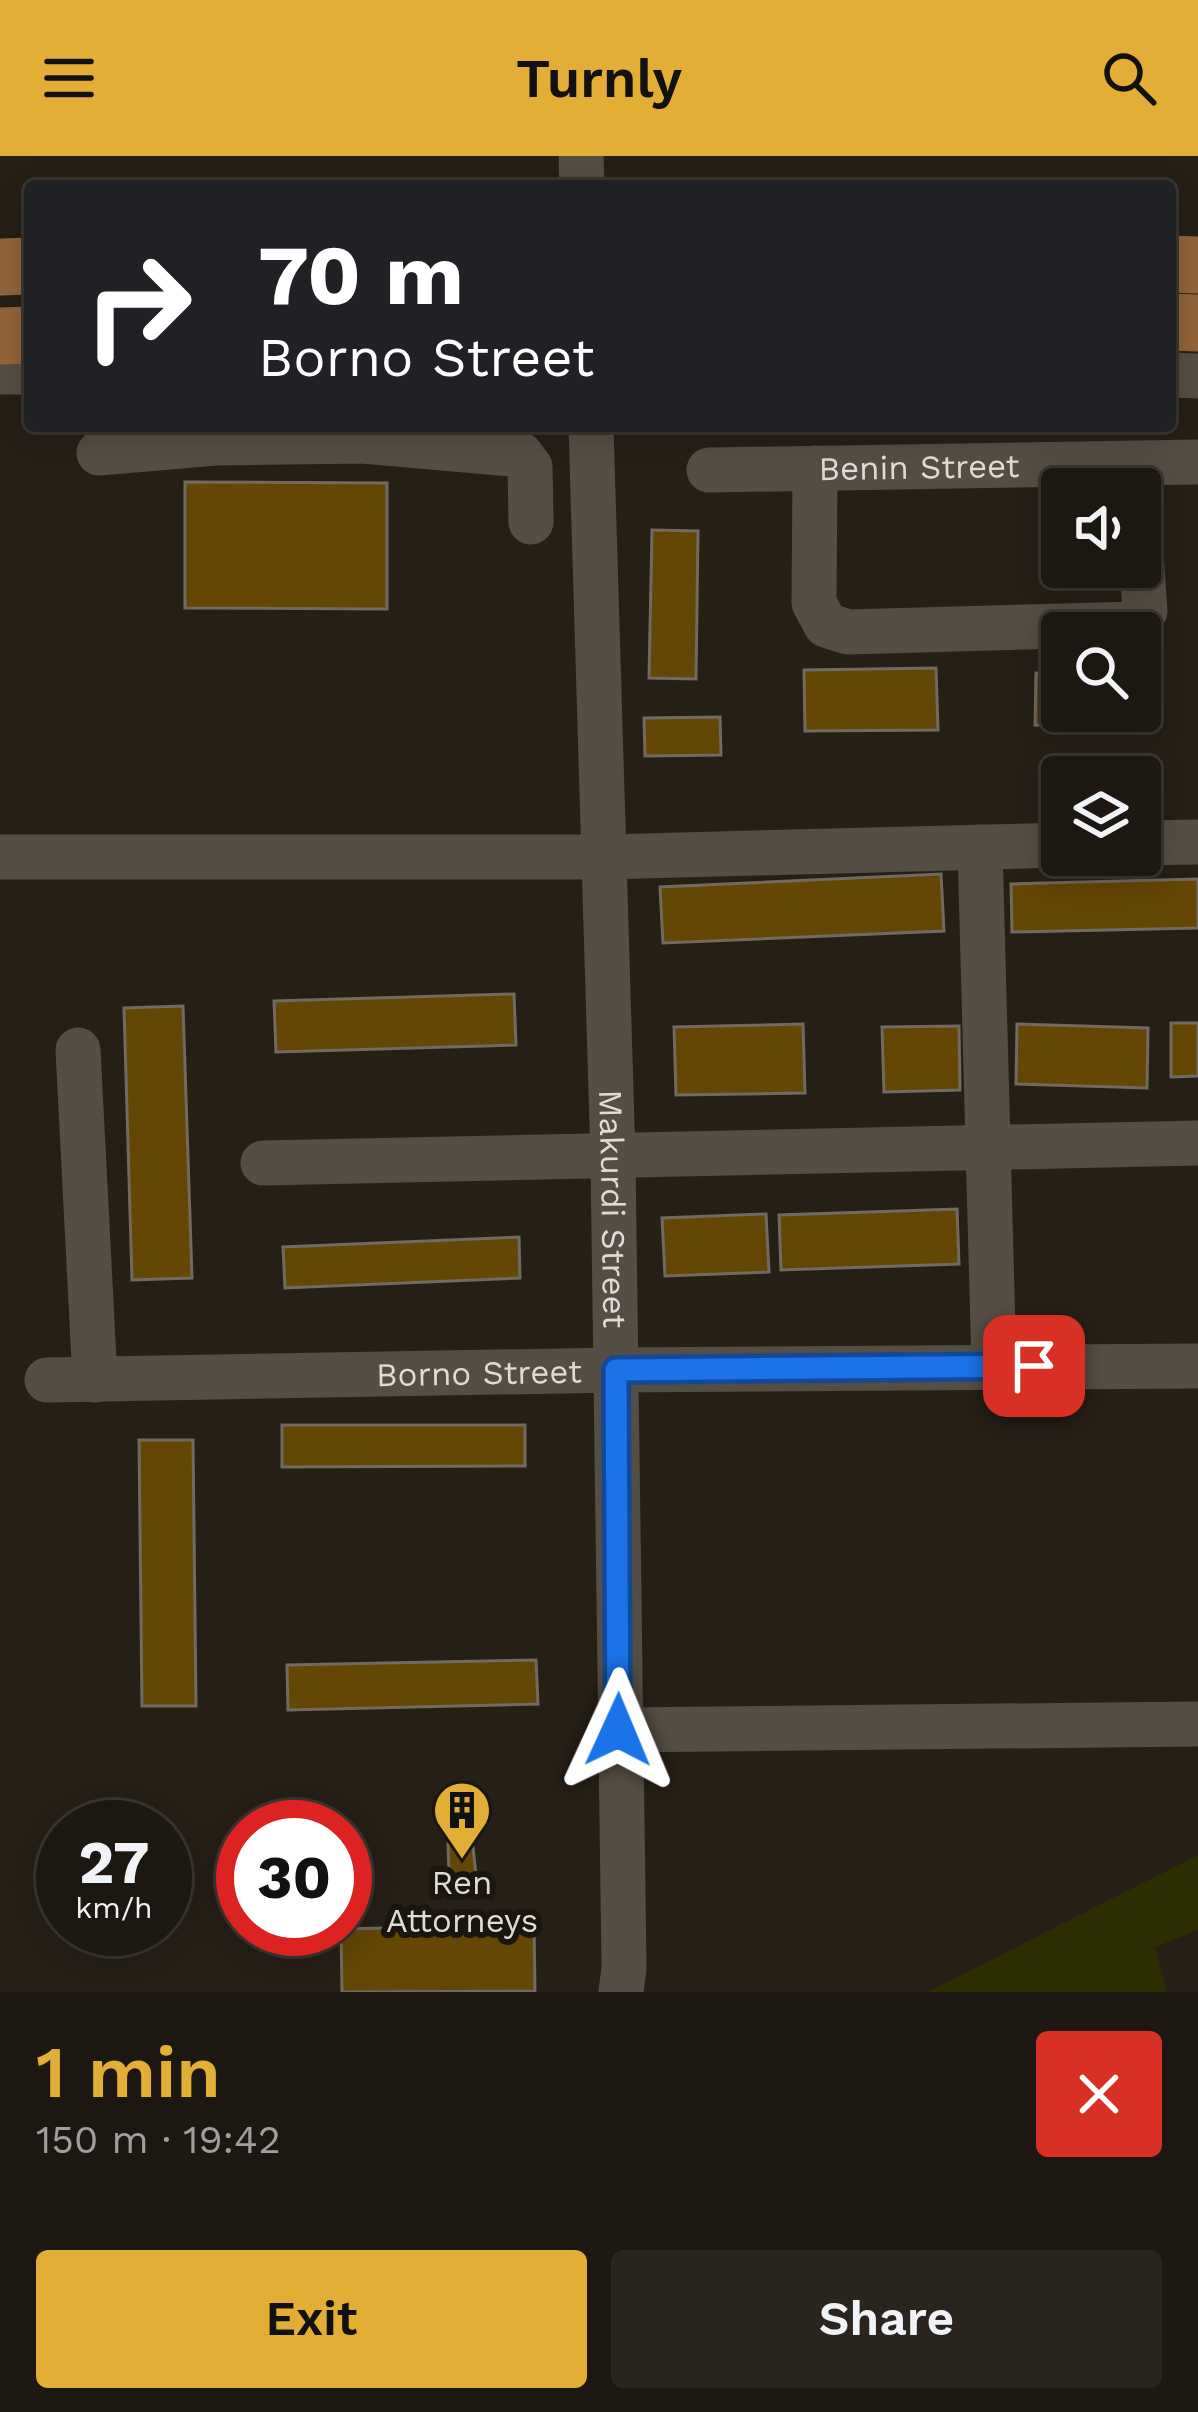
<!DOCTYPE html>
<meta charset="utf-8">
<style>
:root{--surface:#1c1710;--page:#29241e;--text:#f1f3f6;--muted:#a09f9f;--line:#3a3630;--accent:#e3ae35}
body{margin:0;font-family:"Work Sans",sans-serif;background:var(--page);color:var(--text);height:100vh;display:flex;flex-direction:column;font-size:45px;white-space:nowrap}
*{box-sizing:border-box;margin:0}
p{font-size:39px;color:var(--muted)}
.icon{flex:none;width:66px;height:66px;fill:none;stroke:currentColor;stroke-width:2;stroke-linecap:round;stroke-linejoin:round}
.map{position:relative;height:1836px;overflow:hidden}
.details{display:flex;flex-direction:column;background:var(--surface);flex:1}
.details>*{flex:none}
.hud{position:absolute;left:24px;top:24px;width:1152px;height:252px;border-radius:12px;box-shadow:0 6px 30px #0003,0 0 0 3px var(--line);background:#202124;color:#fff;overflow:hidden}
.buttons{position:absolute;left:1041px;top:312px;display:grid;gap:24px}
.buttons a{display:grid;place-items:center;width:120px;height:120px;border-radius:12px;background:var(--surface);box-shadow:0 6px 30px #0003,0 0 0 3px var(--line);font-size:60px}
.speed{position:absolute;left:36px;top:1644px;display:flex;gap:24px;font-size:60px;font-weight:700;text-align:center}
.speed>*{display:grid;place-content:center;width:156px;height:156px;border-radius:50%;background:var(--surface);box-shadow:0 6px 30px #0003,0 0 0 3px var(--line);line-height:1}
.speed small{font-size:30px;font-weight:400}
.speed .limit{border:18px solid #d22;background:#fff;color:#111}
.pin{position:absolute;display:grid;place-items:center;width:102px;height:102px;color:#fff;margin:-51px;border-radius:24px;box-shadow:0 6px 18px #0006}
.me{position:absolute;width:132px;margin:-66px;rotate:1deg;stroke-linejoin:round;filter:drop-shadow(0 0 9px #0008)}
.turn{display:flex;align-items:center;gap:42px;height:252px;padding:0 36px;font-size:54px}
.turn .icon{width:156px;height:156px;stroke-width:2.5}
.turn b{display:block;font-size:84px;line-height:102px}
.round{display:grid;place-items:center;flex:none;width:126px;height:126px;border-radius:12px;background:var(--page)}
.headline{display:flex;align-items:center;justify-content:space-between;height:204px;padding:0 36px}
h1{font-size:72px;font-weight:600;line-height:90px;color:var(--accent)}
.cta{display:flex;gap:24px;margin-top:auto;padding:24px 36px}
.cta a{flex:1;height:138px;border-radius:12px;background:var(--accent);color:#111;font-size:48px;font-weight:600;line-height:138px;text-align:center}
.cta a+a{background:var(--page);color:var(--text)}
header{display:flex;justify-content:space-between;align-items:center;height:156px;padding:0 36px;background:var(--accent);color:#111;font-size:54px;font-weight:600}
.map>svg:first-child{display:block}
.green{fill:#2c2d00}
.building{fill:#644605;stroke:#716a60;stroke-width:3}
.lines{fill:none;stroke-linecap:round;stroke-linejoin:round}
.minor{stroke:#554e44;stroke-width:45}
.major{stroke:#92643b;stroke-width:57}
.route-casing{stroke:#114b97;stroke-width:30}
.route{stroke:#1a73e8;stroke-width:21}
.labels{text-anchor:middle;stroke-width:12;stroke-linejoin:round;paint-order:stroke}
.street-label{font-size:33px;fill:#dfdbd5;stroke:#1b160d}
.poi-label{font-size:33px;fill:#dfdbd5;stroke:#1b160d}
</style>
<header><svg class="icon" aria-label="menu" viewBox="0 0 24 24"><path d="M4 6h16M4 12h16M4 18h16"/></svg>Turnly<svg class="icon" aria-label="search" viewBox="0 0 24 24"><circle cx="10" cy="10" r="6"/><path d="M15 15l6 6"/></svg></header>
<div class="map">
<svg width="1198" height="1836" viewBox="0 0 1198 1836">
<rect width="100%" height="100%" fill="#251f16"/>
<polygon class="green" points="1198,1699 1198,1774 1155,1791 1167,1836 927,1836"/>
<g class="building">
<polygon points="185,326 387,327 387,453 185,452"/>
<polygon points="652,374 698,375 696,523 649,522"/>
<polygon points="936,512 938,574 805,575 804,514"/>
<polygon points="1036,517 1062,517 1062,555 1140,555 1140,518 1149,518 1149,570 1035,569"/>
<polygon points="720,561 721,599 645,600 644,562"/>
<polygon points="941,718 944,775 663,787 660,731"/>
<polygon points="1198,723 1198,772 1012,776 1011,728"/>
<polygon points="514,838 516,889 276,896 274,845"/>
<polygon points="183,850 192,1122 132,1124 124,852"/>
<polygon points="1171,867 1198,867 1198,920 1171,921"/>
<polygon points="803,868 805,937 676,939 674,871"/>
<polygon points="1017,868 1148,872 1147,932 1016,928"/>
<polygon points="959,870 960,934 884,936 882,871"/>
<polygon points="957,1053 959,1108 781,1114 779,1059"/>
<polygon points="766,1058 769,1116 665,1120 662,1062"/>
<polygon points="519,1081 520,1122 285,1132 283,1091"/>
<polygon points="282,1269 525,1269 525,1310 282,1311"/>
<polygon points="139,1284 193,1284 196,1550 142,1550"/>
<polygon points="536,1504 538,1548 288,1554 287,1509"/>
<polygon points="448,1688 473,1691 476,1719 449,1719"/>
<polygon points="534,1769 535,1835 342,1836 341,1773"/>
</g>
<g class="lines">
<g class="minor">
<polyline points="581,0 582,30"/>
<polyline points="0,216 30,216"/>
<polyline points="1170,219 1198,220"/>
<path id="s1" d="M591,270L613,1002L624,1812L621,1836"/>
<polyline points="99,297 215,287 363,285 521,299 530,311 531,366"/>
<polyline points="815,312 814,447 826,469 848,476 1137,468 1145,455 1140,384"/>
<path id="s2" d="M709,314L1198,306"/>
<polyline points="1140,687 1198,686"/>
<polyline points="980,691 994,1210"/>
<polyline points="0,701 605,701 1062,689"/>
<polyline points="78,894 95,1224"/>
<polyline points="263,1007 1198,987"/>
<path id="s3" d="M47,1224L616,1214L1198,1210"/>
<polyline points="618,1574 1198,1568"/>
</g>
<g class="major">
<polyline points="1170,108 1198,109"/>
<polyline points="0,111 30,110"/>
<polyline points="1170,166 1198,167"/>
<polyline points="0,180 30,179"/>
</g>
</g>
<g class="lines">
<g class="route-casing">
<polyline id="route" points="618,1574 616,1214 1034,1210"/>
</g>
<use href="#route" class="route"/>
</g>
<defs>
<g id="building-pin" transform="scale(3)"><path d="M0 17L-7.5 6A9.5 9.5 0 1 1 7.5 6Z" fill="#e3ae35" stroke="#1b160d"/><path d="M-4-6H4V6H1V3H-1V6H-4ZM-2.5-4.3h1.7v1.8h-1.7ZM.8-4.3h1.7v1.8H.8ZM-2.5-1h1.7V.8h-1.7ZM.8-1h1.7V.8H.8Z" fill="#111"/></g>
</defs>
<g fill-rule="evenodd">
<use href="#building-pin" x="462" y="1654"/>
</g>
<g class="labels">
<g class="street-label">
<text dy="12" stroke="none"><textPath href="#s2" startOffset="210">Benin Street</textPath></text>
<text dy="12" stroke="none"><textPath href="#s1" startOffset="783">Makurdi Street</textPath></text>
<text dy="12" stroke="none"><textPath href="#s3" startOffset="432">Borno Street</textPath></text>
</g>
<g class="poi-label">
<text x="462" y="1738">Ren<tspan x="462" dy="38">Attorneys</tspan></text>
</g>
</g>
</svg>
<div class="buttons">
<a><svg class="icon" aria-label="sound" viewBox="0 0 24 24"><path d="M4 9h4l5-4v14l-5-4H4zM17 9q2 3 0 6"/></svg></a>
<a><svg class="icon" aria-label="search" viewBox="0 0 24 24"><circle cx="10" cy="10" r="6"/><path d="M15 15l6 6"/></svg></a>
<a><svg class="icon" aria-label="layers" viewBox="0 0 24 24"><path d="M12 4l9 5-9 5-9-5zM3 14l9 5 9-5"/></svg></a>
</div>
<div class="speed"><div>27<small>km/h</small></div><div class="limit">30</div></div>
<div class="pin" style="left:1034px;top:1210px;background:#d93025"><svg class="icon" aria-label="arrive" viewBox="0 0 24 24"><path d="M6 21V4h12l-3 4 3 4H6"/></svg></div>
<svg class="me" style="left:618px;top:1574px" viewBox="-20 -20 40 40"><path d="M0-17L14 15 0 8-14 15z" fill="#1a73e8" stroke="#fff" stroke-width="4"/></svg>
<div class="hud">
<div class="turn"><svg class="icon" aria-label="right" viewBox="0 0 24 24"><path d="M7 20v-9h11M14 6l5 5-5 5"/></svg><div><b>70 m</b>Borno Street</div></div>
</div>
</div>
<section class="details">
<div class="headline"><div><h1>1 min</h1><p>150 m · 19:42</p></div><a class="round" style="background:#d93025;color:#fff"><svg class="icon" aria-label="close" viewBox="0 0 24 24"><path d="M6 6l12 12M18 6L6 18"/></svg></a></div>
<div class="cta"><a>Exit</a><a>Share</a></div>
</section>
